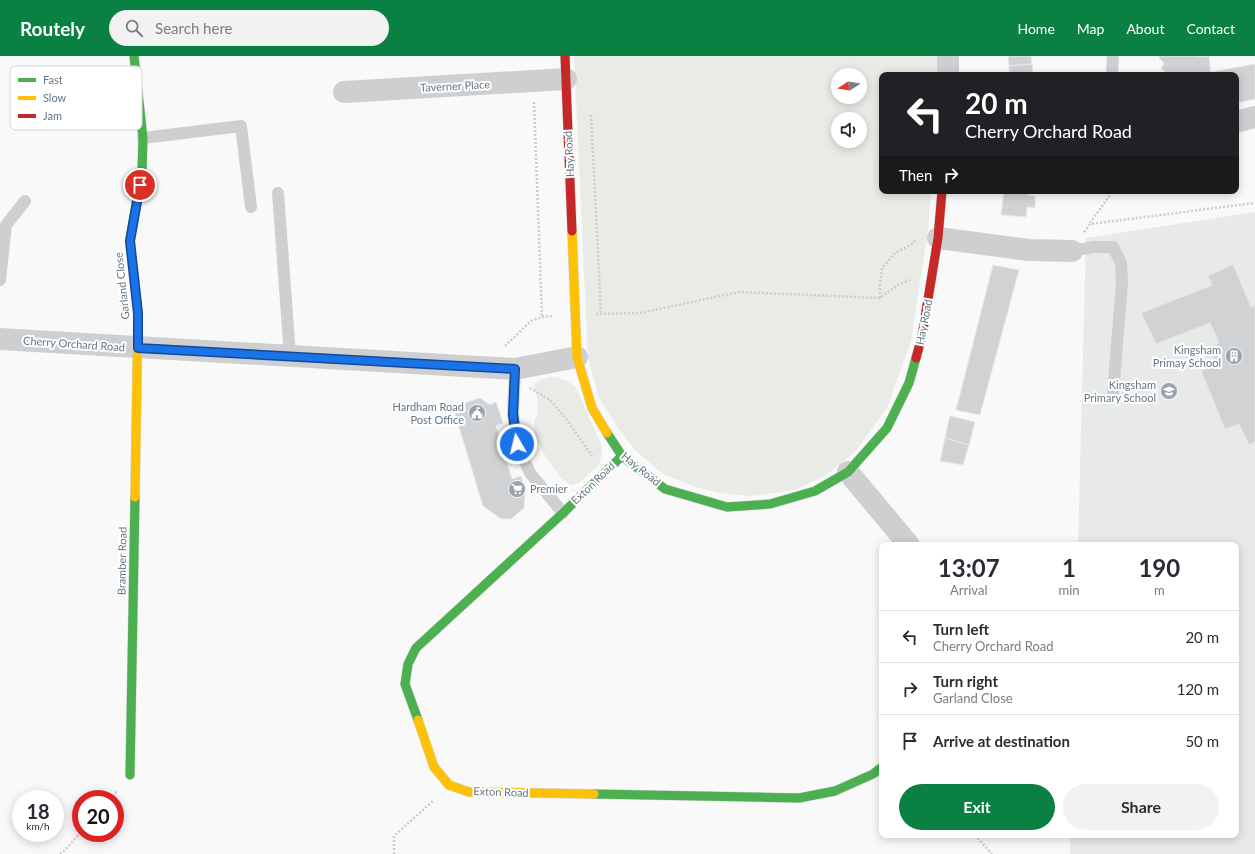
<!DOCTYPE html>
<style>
:root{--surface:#fff;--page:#f2f2f3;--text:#2b2b33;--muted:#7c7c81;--line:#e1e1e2;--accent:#0b8043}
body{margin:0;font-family:Lato,sans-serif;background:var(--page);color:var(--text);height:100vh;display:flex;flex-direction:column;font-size:15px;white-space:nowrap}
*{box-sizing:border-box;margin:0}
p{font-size:13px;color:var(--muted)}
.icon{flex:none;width:22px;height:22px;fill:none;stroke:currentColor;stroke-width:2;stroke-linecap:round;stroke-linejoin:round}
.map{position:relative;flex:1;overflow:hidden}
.panel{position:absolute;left:879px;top:486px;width:360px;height:296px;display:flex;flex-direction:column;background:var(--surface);border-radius:8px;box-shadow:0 2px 10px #0003}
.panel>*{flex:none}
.top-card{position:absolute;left:879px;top:16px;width:360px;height:122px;border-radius:8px;box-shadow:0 2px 10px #0003;background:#202124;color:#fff;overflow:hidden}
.needle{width:26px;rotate:258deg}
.fabs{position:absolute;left:831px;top:12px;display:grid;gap:8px}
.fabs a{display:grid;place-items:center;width:36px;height:36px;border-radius:50%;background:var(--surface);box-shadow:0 2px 10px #0003;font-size:20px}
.speed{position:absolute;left:12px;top:734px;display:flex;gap:8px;font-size:20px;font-weight:700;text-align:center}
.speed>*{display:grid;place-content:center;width:52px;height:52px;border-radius:50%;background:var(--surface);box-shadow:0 2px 10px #0003;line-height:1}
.speed small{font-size:10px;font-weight:400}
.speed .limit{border:6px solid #d22;background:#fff;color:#111}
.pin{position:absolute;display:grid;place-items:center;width:34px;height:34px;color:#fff;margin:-17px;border:2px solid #fff;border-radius:50%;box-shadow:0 1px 4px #0007}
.me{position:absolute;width:44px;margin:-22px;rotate:352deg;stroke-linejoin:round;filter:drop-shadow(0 0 3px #0008)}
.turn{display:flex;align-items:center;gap:14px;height:84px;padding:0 20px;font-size:18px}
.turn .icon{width:52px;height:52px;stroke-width:2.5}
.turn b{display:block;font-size:28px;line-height:34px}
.then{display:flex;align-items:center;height:38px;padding:0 20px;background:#0003;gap:8px;font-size:15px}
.eta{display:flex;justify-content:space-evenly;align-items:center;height:68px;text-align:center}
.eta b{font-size:24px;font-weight:700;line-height:28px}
.cta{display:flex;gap:8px;margin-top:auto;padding:8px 20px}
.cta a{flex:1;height:46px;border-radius:24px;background:var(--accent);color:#fff;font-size:16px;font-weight:700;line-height:46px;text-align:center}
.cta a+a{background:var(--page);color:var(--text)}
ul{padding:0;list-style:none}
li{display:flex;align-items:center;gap:12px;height:52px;padding:0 20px;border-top:1px solid var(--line)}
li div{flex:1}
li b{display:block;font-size:15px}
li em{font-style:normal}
header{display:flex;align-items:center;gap:24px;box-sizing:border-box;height:56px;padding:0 20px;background:var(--accent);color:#fff}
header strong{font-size:19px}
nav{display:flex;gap:22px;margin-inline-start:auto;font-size:14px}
.search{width:280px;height:36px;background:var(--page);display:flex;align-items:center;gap:10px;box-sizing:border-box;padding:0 14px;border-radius:22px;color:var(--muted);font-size:15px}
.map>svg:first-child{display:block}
.built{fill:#e8e9e9}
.green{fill:#e8ebe6;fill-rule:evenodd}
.building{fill:#d0d2d3;stroke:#e8e8e8}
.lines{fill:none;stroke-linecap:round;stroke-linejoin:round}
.fast-casing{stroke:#d5d6d7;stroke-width:10}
.slow-casing{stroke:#d5d6d7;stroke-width:10}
.jam-casing{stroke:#d5d6d7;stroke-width:10}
.path{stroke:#cbcccd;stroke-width:2.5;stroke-dasharray:2 2;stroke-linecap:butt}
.lane{stroke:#cecfd0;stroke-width:12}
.street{stroke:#cecfd0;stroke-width:22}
.fast{stroke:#4caf50;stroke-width:9}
.slow{stroke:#ffc107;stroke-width:9}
.jam{stroke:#c62828;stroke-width:9}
.route-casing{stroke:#114b97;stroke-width:10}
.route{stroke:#1a73e8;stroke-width:7}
.labels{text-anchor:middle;stroke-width:4;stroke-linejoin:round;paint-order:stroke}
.street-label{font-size:11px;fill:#657683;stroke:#fff}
.poi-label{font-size:11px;fill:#657683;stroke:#fff;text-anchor:end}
.key{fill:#fff;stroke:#d1d6da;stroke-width:1}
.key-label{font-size:11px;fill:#657683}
</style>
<header>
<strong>Routely</strong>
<div class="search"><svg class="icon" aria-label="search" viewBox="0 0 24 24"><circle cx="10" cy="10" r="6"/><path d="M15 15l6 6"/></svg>Search here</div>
<nav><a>Home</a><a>Map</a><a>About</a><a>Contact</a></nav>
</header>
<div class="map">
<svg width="1255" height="798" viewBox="0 0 1255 798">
<rect width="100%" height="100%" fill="#f9f9f9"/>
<polygon class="built" points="1255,156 1255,798 1070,798 1070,779 1236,779 1236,489 1078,489 1086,182"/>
<g class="green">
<path d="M574,0H939L938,19H882V135H931L928,173L911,285L887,352L856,395L825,420L795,434L751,440L718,437L696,431L663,418L635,394L618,372L599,342L588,302ZM838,19H860V41H838ZM838,63H860V85H838Z"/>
<path d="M550,321C561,322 568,324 576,332L601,388L602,397L600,406L595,413L579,427L572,429L567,427L559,419L548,404L539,389L534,376L535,363L538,357L537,342L534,329L540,324Z"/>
</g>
<g class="building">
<polygon points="1008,0 1031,0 1032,8 1009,10"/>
<polygon points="1159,0 1198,0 1199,1 1209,0 1211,19 1169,19 1161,13 1164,7 1159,2"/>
<polygon points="1032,8 1033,19 1009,19 1009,10"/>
<polygon points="1255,8 1255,43 1236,47 1236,19 1211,19 1211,16"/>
<polygon points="1004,135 1028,135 1028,139 1035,140 1035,152 1027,151 1026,161 1001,159"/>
<polygon points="1233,208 1251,251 1255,249 1255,386 1249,389 1239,368 1225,373 1201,315 1216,308 1209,291 1219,287 1210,267 1156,288 1141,257 1212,229 1208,220"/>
<polygon points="993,209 1019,214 980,359 956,354"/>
<polygon points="480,342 490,349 496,346 503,367 496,370 512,423 521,420 525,436 524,452 511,463 501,463 483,450 455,358 466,355 464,347"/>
<polygon points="950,360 975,366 969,389 945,382"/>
<polygon points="945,382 969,389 963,409 940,405"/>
</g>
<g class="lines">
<g class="fast-casing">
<g id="fast">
<polyline points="131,178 142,115 143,82 134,0"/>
<polyline points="607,377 622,400 665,433 727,451 770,448 815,435 848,416 887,372 909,327 916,302"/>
<polyline points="418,664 405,628 408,608 416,592 563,457 622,400"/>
<polyline points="130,719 135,441"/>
<polyline points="594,738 799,742 835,735 873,718 882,711"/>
</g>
</g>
<g class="slow-casing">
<g id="slow">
<polyline points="572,175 577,301 592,352 607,377"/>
<polyline points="131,178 130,185 138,257 135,441"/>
<polyline points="418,664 434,711 449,729 469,736 594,738"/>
</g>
</g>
<g class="jam-casing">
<g id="jam">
<polyline points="565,0 572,175"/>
<polyline points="916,302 922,280 938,182 942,135"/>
</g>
</g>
<g class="path">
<polyline points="534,46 542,261"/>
<polyline points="591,59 601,258"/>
<polyline points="1090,167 1113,135"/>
<polyline points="1084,176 1090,168 1255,147"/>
<polyline points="880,242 880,227 882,212 895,197 912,188 915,184"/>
<polyline points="596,258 640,257 739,236 880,242 898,229 910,224"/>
<polyline points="505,290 531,265 542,261 553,260"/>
<polyline points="530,332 550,344 565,361 592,400"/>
<polyline points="110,743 117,735"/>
<polyline points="975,779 992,798"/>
<polyline points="60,798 65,794 81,776"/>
<polyline points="394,798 394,780 434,744"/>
</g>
<g class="lane">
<polyline points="1112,19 1113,0"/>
<polyline points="143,82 241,70 251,151"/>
<polyline points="278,137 290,300"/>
<polyline points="1072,195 1094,191 1113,191 1121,207 1122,226 1113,338"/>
<polyline points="0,224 6,169 25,145"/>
<polyline points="515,313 513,358 517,388 530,417 563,457"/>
</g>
<g class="street">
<polyline points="948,0 948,19"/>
<polyline points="344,36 566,23"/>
<polyline points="1236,66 1255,61"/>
<polyline points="938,182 1029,194 1072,195"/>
<polyline points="0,283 515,313 577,301"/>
<polyline points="848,416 909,489"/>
</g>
<use href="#fast" class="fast"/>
<use href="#slow" class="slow"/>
<use href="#jam" class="jam"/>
</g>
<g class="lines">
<g class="route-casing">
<polyline id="route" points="140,129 130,185 138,257 138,292 515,313 513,358 517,388"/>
</g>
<use href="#route" class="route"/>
</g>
<defs>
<g id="building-disc" transform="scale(0.9)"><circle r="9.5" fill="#99a4ac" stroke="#fff"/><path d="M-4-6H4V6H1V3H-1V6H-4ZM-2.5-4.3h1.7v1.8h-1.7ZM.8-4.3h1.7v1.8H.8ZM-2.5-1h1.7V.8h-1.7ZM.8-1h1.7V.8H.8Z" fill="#fff"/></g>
<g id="school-disc" transform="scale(0.9)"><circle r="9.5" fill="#99a4ac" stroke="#fff"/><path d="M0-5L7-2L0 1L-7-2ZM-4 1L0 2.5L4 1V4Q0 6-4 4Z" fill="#fff"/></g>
<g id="civic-disc" transform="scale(0.9)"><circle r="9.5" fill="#99a4ac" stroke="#fff"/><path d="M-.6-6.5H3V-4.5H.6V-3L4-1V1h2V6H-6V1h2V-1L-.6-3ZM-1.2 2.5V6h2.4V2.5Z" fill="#fff"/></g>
<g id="supermarket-disc" transform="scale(0.9)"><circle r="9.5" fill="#99a4ac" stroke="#fff"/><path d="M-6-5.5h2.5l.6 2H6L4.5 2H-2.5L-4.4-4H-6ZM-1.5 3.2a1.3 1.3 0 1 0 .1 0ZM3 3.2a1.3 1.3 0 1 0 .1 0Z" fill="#fff"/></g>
</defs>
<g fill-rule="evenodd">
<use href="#building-disc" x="1234" y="300"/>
<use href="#school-disc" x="1169" y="335"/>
<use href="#civic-disc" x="477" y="357"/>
<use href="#supermarket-disc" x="517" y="433"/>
</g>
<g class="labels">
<g class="street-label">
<text transform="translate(455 30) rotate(-3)" y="4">Taverner Place</text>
<text transform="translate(569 98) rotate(-93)" y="4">Hay Road</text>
<text transform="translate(122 230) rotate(-96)" y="4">Garland Close</text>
<text transform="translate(924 266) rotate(-79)" y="4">Hay Road</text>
<text transform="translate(74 288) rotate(4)" y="4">Cherry Orchard Road</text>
<text transform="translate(641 413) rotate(39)" y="4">Hay Road</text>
<text transform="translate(593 427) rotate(-44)" y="4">Exton Road</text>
<text transform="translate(122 505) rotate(-89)" y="4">Bramber Road</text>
<text transform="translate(501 736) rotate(2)" y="4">Exton Road</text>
</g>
<g class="poi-label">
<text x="1221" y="298">Kingsham<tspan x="1221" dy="13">Primay School</tspan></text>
<text x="1156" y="333">Kingsham<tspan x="1156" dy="13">Primary School</tspan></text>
<text x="464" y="355">Hardham Road<tspan x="464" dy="13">Post Office</tspan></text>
<text x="530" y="437" text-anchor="start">Premier</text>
</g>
</g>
<rect x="10" y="10" width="132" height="64" rx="6" class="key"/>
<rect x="18" y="22" width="18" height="4" fill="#4caf50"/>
<rect x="18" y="40" width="18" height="4" fill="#ffc107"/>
<rect x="18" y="58" width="18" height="4" fill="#c62828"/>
<g class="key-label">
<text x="43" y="28">Fast</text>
<text x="43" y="46">Slow</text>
<text x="43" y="64">Jam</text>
</g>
</svg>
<div class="fabs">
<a><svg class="needle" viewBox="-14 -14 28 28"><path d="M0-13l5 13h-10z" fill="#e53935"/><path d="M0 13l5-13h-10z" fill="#7c7c81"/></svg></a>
<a><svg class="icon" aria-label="sound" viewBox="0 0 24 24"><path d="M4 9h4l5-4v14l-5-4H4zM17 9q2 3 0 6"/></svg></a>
</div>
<div class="speed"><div>18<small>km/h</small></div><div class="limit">20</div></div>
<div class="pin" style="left:140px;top:129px;background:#d93025"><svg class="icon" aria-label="arrive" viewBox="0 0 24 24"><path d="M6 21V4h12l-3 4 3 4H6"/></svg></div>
<svg class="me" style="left:517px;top:388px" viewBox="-20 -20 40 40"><circle r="17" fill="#1a73e8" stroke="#fff" stroke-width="3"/><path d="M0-11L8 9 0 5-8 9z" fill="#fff"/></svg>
<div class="top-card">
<div class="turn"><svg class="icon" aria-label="left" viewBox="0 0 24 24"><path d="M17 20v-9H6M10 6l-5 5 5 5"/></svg><div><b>20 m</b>Cherry Orchard Road</div></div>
<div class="then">Then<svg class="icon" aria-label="right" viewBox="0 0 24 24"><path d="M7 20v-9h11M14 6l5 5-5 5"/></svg></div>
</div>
<section class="panel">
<div class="eta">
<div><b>13:07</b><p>Arrival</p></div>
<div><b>1</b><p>min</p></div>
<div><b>190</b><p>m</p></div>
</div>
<ul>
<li><svg class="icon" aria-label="left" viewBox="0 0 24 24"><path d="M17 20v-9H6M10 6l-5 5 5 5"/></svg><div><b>Turn left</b><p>Cherry Orchard Road</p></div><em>20 m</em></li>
<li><svg class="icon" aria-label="right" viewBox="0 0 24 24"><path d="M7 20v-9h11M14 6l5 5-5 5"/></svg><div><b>Turn right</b><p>Garland Close</p></div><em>120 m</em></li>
<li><svg class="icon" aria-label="arrive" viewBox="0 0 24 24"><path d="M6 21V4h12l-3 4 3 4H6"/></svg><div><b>Arrive at destination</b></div><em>50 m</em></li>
</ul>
<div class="cta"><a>Exit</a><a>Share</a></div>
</section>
</div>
